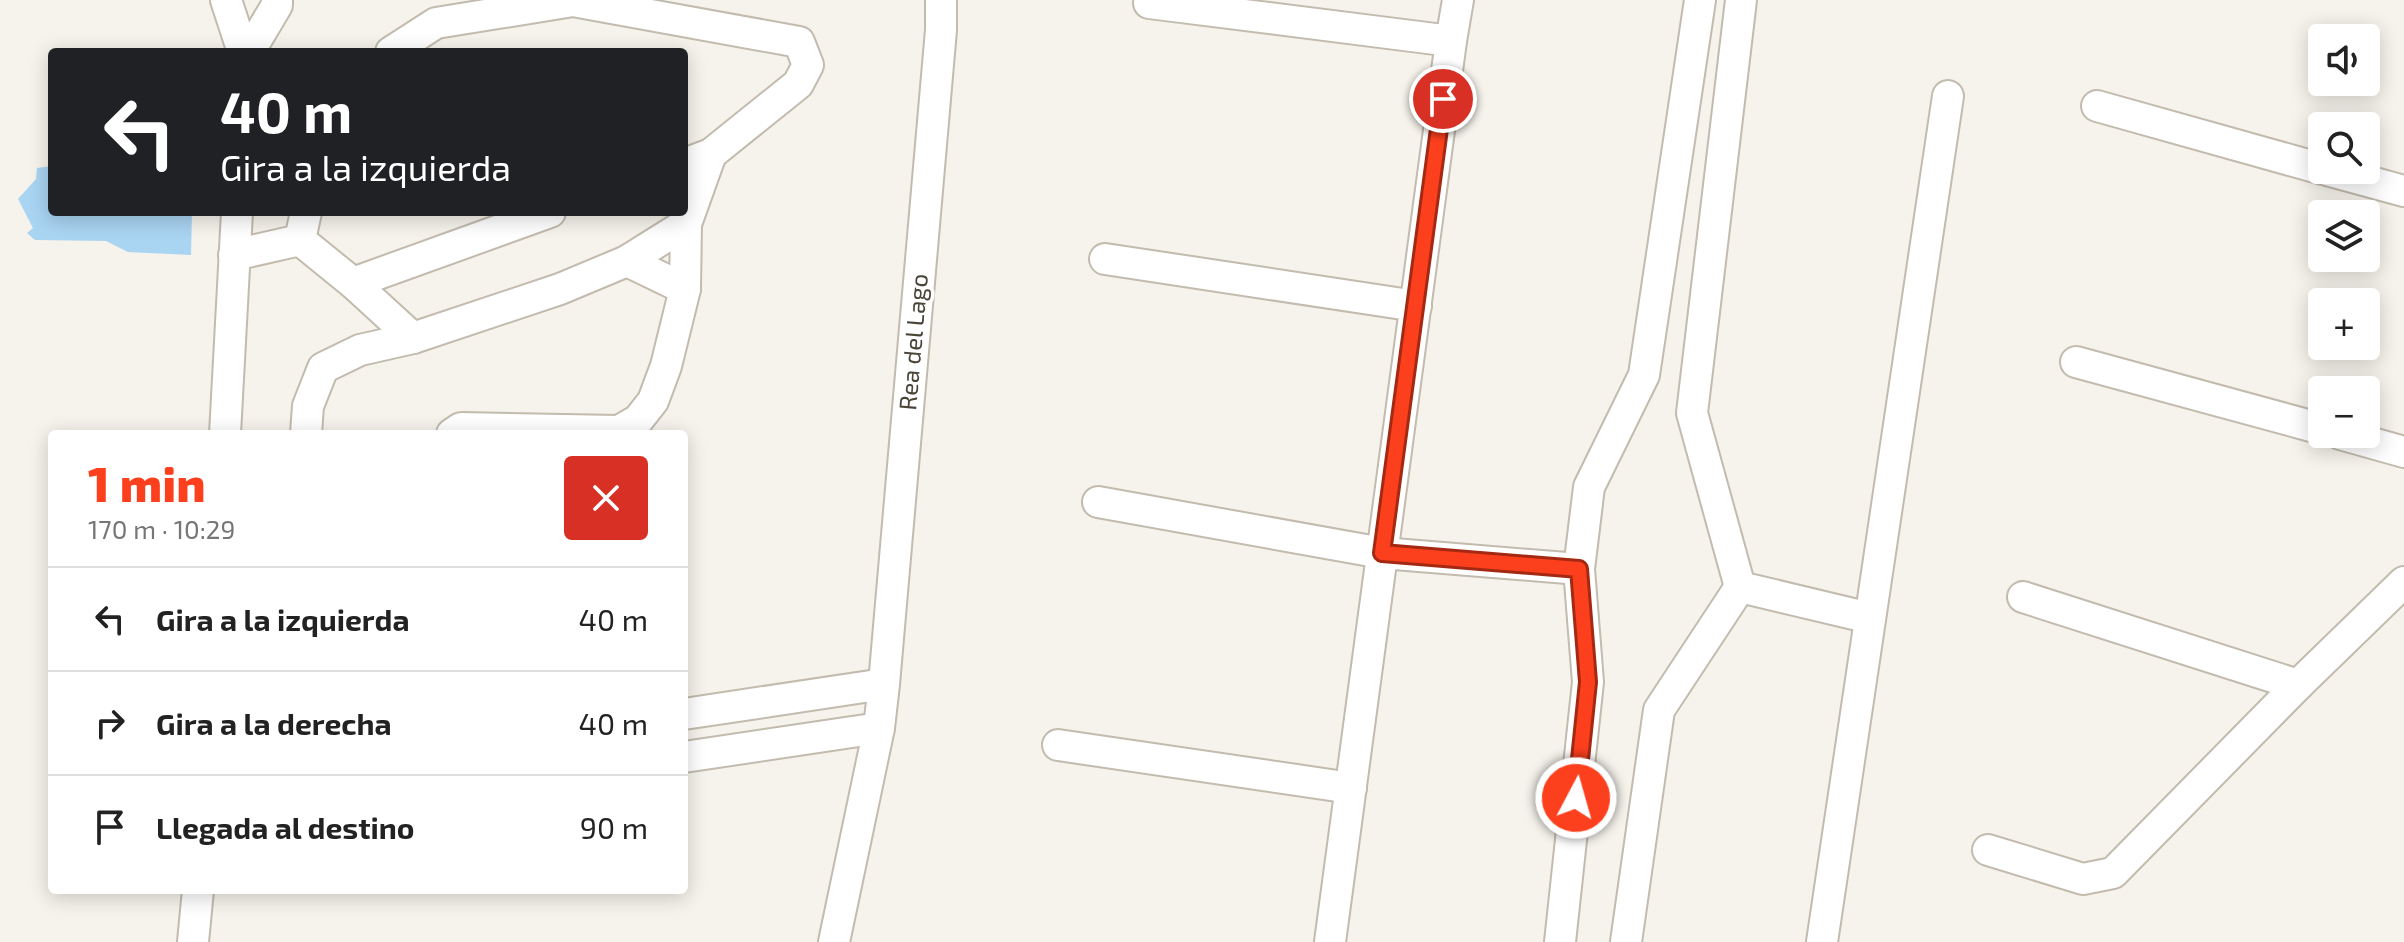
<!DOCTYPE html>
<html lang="es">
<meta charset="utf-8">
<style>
:root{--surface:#fff;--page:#f6f6f6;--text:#222;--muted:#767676;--line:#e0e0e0;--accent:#fc3f1d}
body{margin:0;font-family:"Exo 2",sans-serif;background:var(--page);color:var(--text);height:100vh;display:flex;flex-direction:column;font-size:30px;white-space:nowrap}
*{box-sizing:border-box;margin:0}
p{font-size:26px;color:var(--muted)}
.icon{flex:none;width:44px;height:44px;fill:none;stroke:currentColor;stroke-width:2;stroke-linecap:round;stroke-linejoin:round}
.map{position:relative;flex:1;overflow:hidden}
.side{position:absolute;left:48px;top:430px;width:640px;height:464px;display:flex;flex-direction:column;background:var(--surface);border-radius:8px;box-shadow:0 4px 20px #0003}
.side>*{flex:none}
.top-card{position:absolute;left:48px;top:48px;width:640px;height:168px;border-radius:8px;box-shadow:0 4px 20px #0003;background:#202124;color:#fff;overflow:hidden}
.controls{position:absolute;left:2308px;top:24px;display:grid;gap:16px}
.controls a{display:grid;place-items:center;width:72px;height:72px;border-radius:8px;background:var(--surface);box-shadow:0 4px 20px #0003;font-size:40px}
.pin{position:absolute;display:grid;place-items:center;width:68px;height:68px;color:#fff;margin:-34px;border:4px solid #fff;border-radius:50%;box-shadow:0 2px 8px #0007}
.me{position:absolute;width:88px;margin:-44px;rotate:6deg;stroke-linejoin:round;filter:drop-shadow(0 0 6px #0008)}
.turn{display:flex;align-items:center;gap:28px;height:168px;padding:0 40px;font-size:36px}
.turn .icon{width:104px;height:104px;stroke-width:2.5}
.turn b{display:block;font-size:56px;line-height:68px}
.round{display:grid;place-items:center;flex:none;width:84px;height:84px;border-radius:8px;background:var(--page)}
.head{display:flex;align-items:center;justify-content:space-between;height:136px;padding:0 40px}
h1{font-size:48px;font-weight:800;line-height:60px;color:var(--accent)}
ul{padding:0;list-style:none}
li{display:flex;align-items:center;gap:24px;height:104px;padding:0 40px;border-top:2px solid var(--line)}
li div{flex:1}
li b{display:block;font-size:30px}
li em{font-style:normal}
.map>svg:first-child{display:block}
.water{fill:#a9d4f2}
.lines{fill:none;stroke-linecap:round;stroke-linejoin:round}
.street-casing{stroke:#c2bbae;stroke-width:34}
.street{stroke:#fff;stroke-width:30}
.route-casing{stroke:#a42913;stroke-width:20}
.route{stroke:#fc3f1d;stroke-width:14}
.labels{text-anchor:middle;stroke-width:7;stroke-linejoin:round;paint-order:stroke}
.street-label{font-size:24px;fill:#4b4439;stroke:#fff}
</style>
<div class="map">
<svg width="2404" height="942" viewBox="0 0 2404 942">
<rect width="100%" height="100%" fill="#f6f3ec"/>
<polygon class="water" points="52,166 52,212 192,212 191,255 128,252 106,241 35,240 27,233 33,228 18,199 36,179 37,168"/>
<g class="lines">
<g class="street-casing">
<g id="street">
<polyline points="226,0 243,52"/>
<polyline points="1149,3 1451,41 1330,942"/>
<polyline points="1451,41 1458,0"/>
<polyline points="249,52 277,5 277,0"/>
<polyline points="391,52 436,23 573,1 799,42 808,65 798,84 711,154 684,164"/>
<polyline points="2097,106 2322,169"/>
<polyline points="2327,170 2404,191"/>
<polyline points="300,240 353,283 413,338"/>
<polyline points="300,240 306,212"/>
<polyline points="234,255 300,240"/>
<polyline points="1105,259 1416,306"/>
<polyline points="627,261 685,289"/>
<polyline points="353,283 550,212"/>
<polyline points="2076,362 2322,429"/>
<polyline points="225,434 237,212"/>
<polyline points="306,434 308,406 323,368 360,350 413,338 560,289 627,261 686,224"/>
<polyline points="452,434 461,428 619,431 638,420 653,401 666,366 685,289 686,224 711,154"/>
<polyline points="2340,434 2404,452"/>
<polyline points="1098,502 1382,553 1579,569"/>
<polyline points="1740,587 1870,618"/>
<polyline points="2023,597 2298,685"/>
<polyline points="684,714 884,684"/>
<polyline points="1058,745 1351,788"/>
<polyline points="684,757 879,728"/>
<polyline points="1988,850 2083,879 2113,873 2298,685 2404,582"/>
<polyline points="193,942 198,890"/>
<polyline points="834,942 879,728 884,684 941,30 941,0"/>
<polyline points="1560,942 1588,682 1579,569 1589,487 1644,375 1700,0"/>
<polyline points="1626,942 1659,710 1740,587 1692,413 1741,0"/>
<polyline points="1822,942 1948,96"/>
</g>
</g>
<use href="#street" class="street"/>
</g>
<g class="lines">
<g class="route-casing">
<polyline id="route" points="1443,99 1382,553 1579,569 1588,682 1576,798"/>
</g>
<use href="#route" class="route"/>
</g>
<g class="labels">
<g class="street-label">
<text transform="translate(914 342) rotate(-85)" y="8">Rea del Lago</text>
</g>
</g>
</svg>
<div class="controls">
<a><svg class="icon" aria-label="sound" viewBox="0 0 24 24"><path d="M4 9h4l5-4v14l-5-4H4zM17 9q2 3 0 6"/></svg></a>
<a><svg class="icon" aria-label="search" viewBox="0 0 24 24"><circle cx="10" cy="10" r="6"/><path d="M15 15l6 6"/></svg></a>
<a><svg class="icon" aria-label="layers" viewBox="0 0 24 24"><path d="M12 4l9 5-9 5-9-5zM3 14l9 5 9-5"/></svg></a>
<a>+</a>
<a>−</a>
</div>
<div class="pin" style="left:1443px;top:99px;background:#d93025"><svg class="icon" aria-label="arrive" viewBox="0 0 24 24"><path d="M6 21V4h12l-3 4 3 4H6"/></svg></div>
<svg class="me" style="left:1576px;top:798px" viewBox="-20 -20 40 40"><circle r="17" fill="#fc3f1d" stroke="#fff" stroke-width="3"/><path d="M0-11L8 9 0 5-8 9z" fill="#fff"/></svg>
<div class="top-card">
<div class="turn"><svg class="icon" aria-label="left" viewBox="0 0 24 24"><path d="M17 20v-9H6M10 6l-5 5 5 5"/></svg><div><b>40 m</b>Gira a la izquierda</div></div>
</div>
<section class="side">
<div class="head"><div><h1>1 min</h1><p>170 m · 10:29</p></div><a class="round" style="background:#d93025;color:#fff"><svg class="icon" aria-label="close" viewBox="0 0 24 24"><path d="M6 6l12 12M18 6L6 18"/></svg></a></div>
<ul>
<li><svg class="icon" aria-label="left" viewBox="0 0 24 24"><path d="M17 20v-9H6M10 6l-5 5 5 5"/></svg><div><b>Gira a la izquierda</b></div><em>40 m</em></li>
<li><svg class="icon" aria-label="right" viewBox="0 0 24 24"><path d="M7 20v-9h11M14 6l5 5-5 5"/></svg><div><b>Gira a la derecha</b></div><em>40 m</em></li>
<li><svg class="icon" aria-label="arrive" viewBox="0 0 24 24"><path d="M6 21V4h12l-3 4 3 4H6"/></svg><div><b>Llegada al destino</b></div><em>90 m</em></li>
</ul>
</section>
</div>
